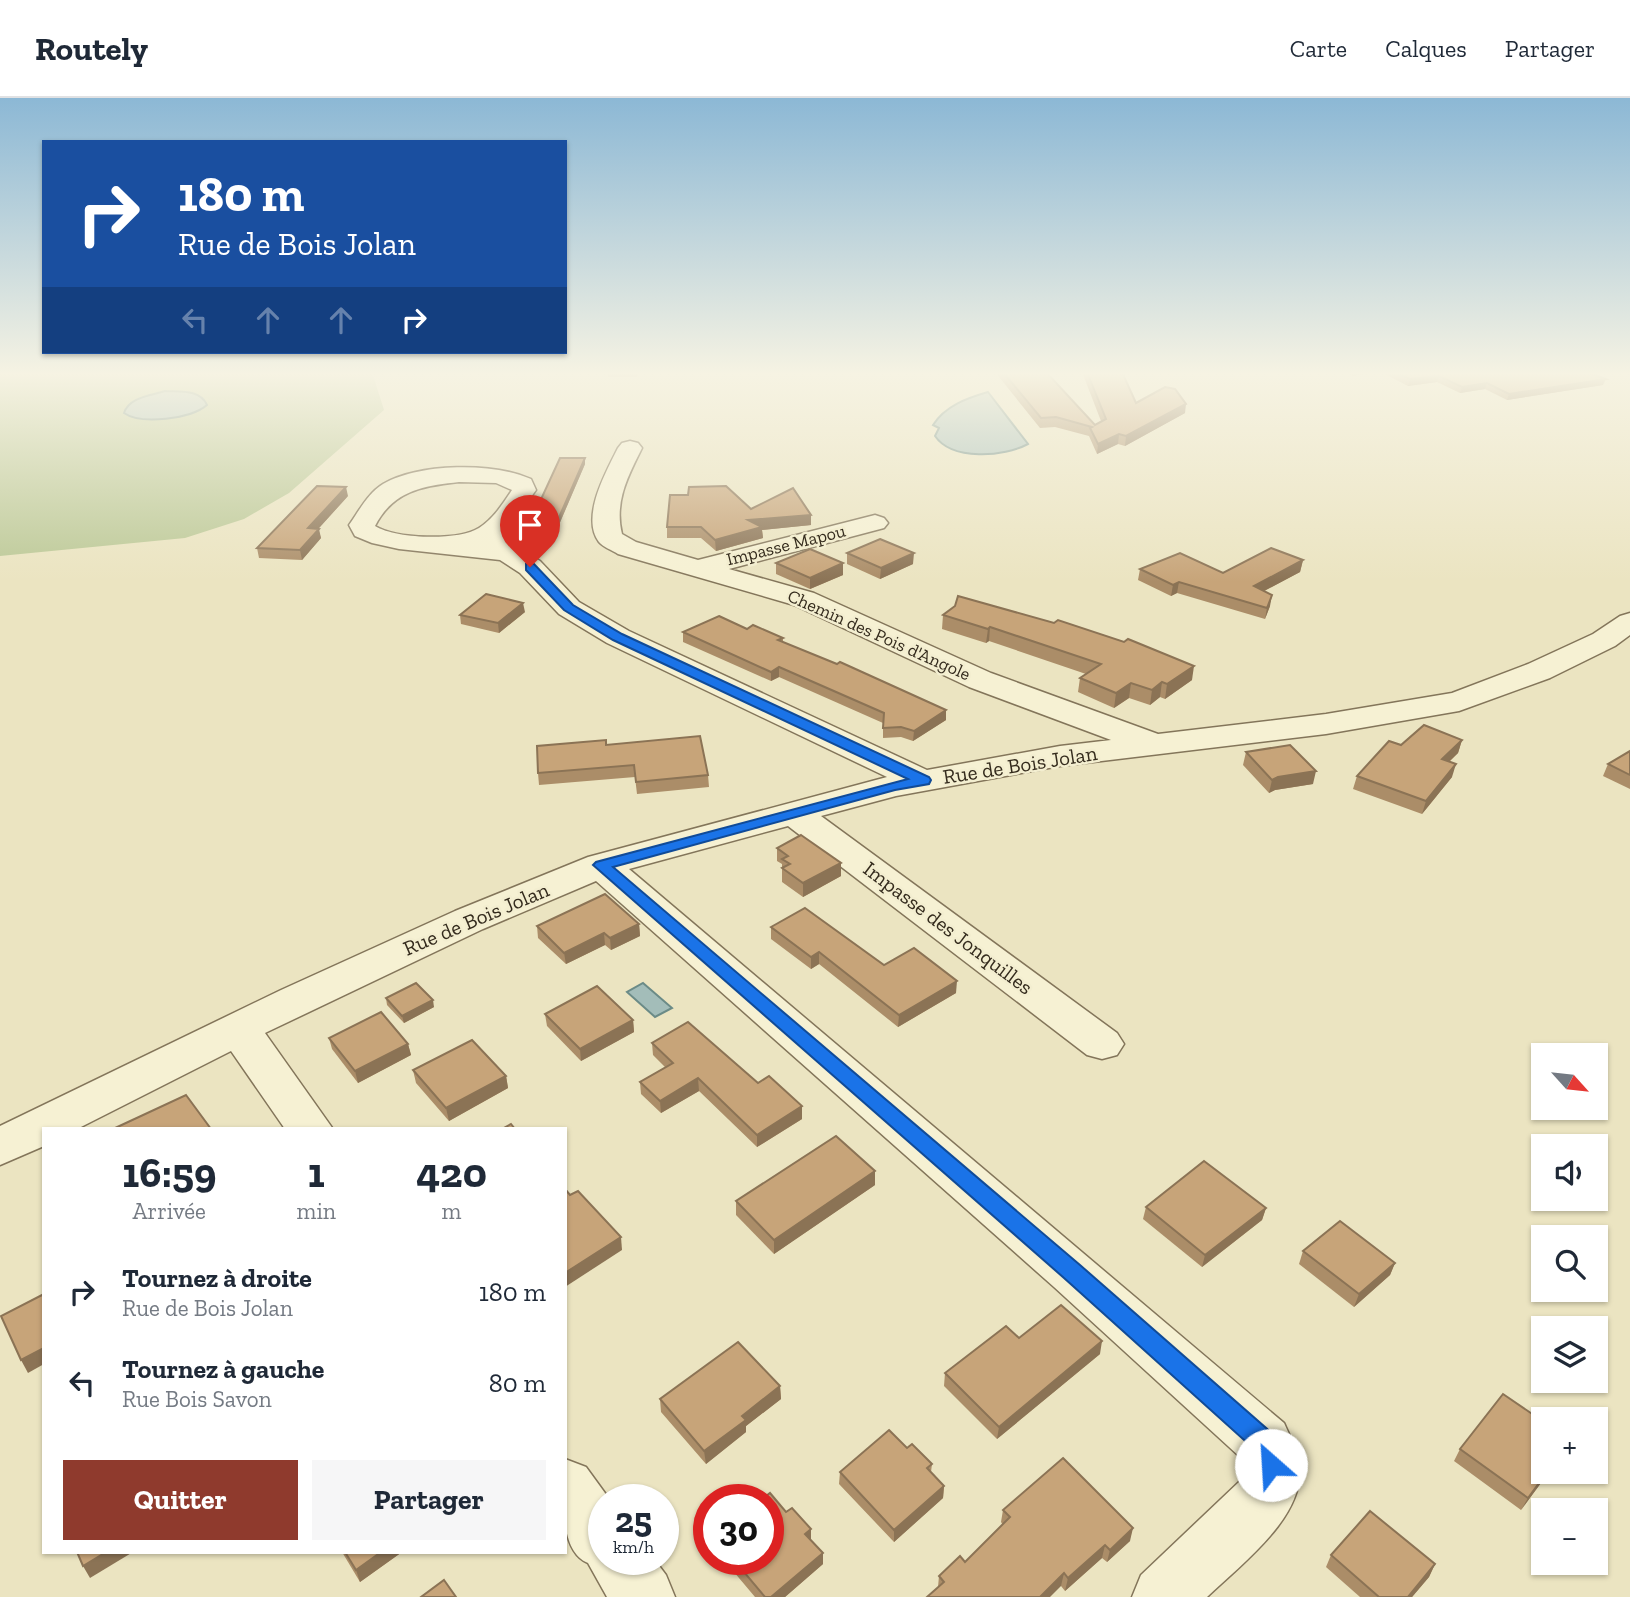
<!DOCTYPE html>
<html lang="fr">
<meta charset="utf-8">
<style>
:root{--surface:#fff;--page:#f6f6f7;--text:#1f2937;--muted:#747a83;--line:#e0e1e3;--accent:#8f3a2d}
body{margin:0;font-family:"Zilla Slab",serif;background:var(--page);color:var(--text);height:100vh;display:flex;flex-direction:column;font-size:26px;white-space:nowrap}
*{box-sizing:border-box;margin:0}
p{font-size:23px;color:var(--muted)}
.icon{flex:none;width:38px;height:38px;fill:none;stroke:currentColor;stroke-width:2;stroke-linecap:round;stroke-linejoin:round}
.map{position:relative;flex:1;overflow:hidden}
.drawer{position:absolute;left:42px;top:1029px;width:525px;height:427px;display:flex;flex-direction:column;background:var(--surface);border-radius:0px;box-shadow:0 2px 5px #0004}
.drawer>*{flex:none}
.hud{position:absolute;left:42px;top:42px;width:525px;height:214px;border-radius:0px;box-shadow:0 2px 5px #0004;background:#1a4fa0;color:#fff;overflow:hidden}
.needle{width:46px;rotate:117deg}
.fabs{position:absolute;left:1531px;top:945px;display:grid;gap:14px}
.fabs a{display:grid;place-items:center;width:77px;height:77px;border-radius:0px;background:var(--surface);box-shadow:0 2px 5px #0004;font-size:35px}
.speed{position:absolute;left:588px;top:1386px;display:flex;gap:14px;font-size:35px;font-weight:700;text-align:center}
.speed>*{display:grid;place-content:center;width:91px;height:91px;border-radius:50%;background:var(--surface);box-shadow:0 2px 5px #0004;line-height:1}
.speed small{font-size:18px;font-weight:400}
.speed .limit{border:10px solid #d22;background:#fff;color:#111}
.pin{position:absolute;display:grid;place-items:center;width:60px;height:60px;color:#fff;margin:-72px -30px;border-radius:50% 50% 50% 0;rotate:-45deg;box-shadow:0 0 7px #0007}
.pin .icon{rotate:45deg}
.me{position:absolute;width:77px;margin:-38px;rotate:334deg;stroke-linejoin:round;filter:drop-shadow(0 0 5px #0008)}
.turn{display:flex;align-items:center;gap:24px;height:147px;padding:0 21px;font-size:32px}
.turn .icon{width:91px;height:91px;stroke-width:2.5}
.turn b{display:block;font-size:49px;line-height:60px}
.lanes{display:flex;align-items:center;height:66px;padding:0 21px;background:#0003;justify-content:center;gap:35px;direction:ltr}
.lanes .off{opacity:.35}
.eta{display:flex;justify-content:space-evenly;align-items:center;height:119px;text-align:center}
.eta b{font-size:42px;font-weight:700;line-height:49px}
.primary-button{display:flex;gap:14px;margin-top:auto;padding:14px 21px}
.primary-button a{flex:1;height:80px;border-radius:0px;background:var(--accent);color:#fff;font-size:28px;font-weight:700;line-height:80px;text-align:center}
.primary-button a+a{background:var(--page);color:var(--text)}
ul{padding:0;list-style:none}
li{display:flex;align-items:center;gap:21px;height:91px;padding:0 21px}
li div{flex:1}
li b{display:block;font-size:26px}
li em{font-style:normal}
header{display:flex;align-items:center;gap:42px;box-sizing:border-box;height:98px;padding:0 35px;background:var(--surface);border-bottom:2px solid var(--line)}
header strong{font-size:33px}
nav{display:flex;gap:38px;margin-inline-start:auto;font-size:24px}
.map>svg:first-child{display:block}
.green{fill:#bbc896;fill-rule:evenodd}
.water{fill:#a3bdb9;stroke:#6b8b87;stroke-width:2}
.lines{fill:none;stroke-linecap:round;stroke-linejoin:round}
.minor-casing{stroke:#83755a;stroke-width:3}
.minor{fill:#f6f1d3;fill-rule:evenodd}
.wall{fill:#ab8d68}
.shaded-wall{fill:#8b7355}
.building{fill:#c7a479;stroke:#8b7355;stroke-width:2}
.route{fill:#1a73e8;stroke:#114b97;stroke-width:2}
.labels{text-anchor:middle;stroke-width:5;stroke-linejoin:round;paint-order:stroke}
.far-street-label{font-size:18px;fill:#342b1d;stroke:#f3eed0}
.street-label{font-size:21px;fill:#342b1d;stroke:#f3eed0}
</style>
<header>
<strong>Routely</strong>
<nav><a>Carte</a><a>Calques</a><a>Partager</a></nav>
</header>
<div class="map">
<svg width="1630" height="1499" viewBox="0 0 1630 1499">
<rect width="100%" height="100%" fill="#ebe4c1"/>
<path class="green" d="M0,274H372L384,312L289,395L244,421L185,440L0,458ZM178,293L201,299L203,311C185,320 141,327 124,315C130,297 161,294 178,293Z"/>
<g class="water">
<path d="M165,293C180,294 200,291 207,307C191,321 141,327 124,315C129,299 150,298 165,293Z"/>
<path d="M988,294L1028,346C1004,359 952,363 935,338L939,330L933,327C945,308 967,300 988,294Z"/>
<polygon points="643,885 672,910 655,919 627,894"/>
</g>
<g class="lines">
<g class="minor-casing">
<g id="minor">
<path d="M630,343L638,345L642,350C628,378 614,404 622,436L636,444L698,462L875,417L884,420L888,425L884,430L729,471L814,495L991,575L1158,636L1326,616L1452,595L1528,566L1593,536L1620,518L1630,515V537L1615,548L1550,580L1459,613L1326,636L1060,668L896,698L821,718L1117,935L1124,946L1117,957L1102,961L1087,957L788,728L629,771L1284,1325C1290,1338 1297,1352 1299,1366C1307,1418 1240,1467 1207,1499H1132L1141,1477L1240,1383L1242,1367L1240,1359L1054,1189L596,783L483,831L265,935L333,1031H285L231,953L77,1031H44V1048L0,1067V1028L281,892L455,813L588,759L887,679L607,545L559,516L520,475L500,462L399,451L372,445L355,438L349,427C359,413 368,395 383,386C419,365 493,364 531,381L536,392L506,434L517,449L540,463L579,504L629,533L927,672L1060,648L1111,642L969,589L794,507L618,456C612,452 603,449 599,444C580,419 607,372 618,350L622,345ZM459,384L496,385L512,392C503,406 493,421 479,430C458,443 396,441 375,428C393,393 422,388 459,384Z"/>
<path d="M565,1361L586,1369L610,1402H604V1461H654L666,1477L675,1499H607L588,1465C556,1452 565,1390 565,1361Z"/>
</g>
</g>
<use href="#minor" class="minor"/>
</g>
<g class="wall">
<polygon points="608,274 638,274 637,279 608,279"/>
<polygon points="995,274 1046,274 1095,327 1101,323 1082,274 1122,274 1136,305 1185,315 1125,348 1118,346 1097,356 1089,338 1055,329 1040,330"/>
<polygon points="1381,274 1587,274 1603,287 1507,302 1485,291 1460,295 1437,284 1408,288"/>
<polygon points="585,360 585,366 558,429 531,429 531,423"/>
<polygon points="348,398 318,431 321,440 302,462 259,460 257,450"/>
<polygon points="751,411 811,427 762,432 763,440 716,453 701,440 667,440 667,429"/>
<polygon points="847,455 913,466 880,481 847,466"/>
<polygon points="1303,462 1300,474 1264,493 1270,508 1265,521 1177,495 1171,498 1138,482 1140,471 1223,475"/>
<polygon points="776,465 843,477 810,491 776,476"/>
<polygon points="955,508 1192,582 1165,601 1160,599 1150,607 1129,600 1114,610 1078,594 1080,580 1086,576 989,543 986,545 942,531 943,517"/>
<polygon points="525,514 499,535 461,526 460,517"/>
<polygon points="747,531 783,540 783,544 946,612 946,622 913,643 901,639 883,640 883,625 779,579 771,583 683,544 683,534"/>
<polygon points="1462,642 1458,655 1449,664 1452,679 1422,716 1353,691 1357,678 1401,647"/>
<polygon points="606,647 708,677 709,689 637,696 635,679 539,687 538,675"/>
<polygon points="1630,653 1630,691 1603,678 1608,666"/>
<polygon points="1246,654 1313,686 1275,692 1269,695 1243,667"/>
<polygon points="777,750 841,765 841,778 803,799 782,784 782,766 777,763"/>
<polygon points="639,826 640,838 611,852 605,847 566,866 538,840 537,828"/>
<polygon points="771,829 884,867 956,895 898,929 819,866 811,871 771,841"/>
<polygon points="386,900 434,909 404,925 387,907"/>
<polygon points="545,916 633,922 634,934 581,963 547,928"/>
<polygon points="329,940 408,946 411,957 358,985 332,951"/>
<polygon points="652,945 758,985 802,1008 802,1021 757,1049 699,993 661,1015 641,996 640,984 665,969 653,957"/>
<polygon points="413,972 506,978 508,990 449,1023 416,985"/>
<polygon points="875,1087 774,1156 736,1117 736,1103"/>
<polygon points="1146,1109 1266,1110 1262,1122 1202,1169 1143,1121"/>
<polygon points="1303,1153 1395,1165 1390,1177 1354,1209 1299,1166"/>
<polygon points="1019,1240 1100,1256 997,1341 944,1288 945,1275"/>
<polygon points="780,1288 781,1301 746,1328 746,1334 706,1366 661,1314 660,1301"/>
<polygon points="1460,1351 1544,1374 1549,1374 1521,1412 1454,1363"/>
<polygon points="932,1366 931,1374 944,1388 943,1400 894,1444 839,1386 840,1374"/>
<polygon points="1003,1412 1130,1443 1107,1464 1102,1460 1065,1493 1061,1488 938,1489 939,1478 965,1464 1003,1427 1001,1424"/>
<polygon points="786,1414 811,1431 811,1442 823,1455 823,1466 785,1499 755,1499 723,1461 768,1461"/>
<polygon points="342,1454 402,1454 360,1484"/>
<polygon points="1331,1457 1435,1466 1429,1479 1412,1499 1360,1499 1326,1469"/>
</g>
<g class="shaded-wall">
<polygon points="1353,274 1374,274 1352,278"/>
<polygon points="1439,278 1437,284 1408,288 1410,281"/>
<polygon points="1606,281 1603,287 1507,302 1509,296"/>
<polygon points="1487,285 1485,291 1460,295 1462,289"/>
<polygon points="1186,306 1185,315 1125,348 1126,338"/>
<polygon points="1119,336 1118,346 1097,356 1098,346"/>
<polygon points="585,360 585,366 558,429 557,424"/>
<polygon points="346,389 348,398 310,440 308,430"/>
<polygon points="811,417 811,427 762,432 763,440 716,453 715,442 748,422"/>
<polygon points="319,431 321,440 302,462 300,452"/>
<polygon points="914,455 913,466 880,481 881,470"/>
<polygon points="1303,462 1300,474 1251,500 1254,488"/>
<polygon points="843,465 843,477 810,491 810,480"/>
<polygon points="1179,484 1177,495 1171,498 1173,487"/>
<polygon points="1272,497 1270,508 1265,521 1267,510"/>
<polygon points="523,505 525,514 499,535 498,525"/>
<polygon points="990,529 989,543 986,545 988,531"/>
<polygon points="1194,568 1192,582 1165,601 1167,586"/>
<polygon points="779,569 779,579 771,583 771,574"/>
<polygon points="1162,584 1160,599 1150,607 1152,592"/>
<polygon points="1131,585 1129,600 1114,610 1116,595"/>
<polygon points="946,612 946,622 913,643 914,633"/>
<polygon points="1462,642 1458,655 1438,674 1442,661"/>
<polygon points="1456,666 1452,679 1422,716 1426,703"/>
<polygon points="1316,673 1313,686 1275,692 1269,695 1272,682 1278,679"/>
<polygon points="841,765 841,778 803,799 803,785"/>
<polygon points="639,826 640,838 611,852 610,840"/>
<polygon points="604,835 605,847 566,866 564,855"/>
<polygon points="819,854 819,866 811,871 811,859"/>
<polygon points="957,883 956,895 898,929 899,917"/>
<polygon points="433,902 434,909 404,925 402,918"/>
<polygon points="633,922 634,934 581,963 580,951"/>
<polygon points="408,946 411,957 358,985 355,973"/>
<polygon points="506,978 508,990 449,1023 446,1010"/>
<polygon points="698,980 699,993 661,1015 660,1003"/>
<polygon points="802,1008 802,1021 757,1049 757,1037"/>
<polygon points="875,1073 875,1087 774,1156 774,1142"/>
<polygon points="1266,1110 1262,1122 1202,1169 1205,1157"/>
<polygon points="621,1139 622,1152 565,1189 565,1175"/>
<polygon points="1395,1165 1390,1177 1354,1209 1359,1196"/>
<polygon points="1102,1243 1100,1256 997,1341 999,1329"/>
<polygon points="44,1250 44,1266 28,1275 21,1262"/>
<polygon points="780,1288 781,1301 746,1328 746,1334 706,1366 704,1353 742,1318"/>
<polygon points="1547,1374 1549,1374 1521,1412 1528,1400"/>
<polygon points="944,1388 943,1400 894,1444 894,1432"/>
<polygon points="1133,1430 1130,1443 1107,1464 1110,1452"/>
<polygon points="811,1431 811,1443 805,1436"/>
<polygon points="1105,1447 1102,1460 1065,1493 1068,1480"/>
<polygon points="106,1454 133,1454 90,1480 83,1468"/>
<polygon points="381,1454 402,1454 360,1484 356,1472"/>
<polygon points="823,1455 823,1466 785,1499 771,1499"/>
<polygon points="1435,1466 1429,1479 1412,1499 1408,1499"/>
<polygon points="1064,1475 1061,1488 1050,1499 1040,1499"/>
</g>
<g class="building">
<polygon points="1003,274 1046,274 1095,327 1106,321 1087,274 1122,274 1136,305 1165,289 1175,291 1186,306 1126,338 1119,336 1098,346 1090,330 1092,329 1056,319 1041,320"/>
<polygon points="1395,274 1587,274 1606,281 1509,296 1487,285 1462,289 1439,278 1410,281"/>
<polygon points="560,360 585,360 557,424 531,423"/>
<polygon points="317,388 346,389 308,430 319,431 300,452 257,450"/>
<polygon points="726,388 751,411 793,390 811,417 748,422 762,429 715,442 701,429 667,429 670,397 688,397 689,389"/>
<polygon points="880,441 914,455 881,470 847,455"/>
<polygon points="1271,450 1303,462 1254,488 1272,497 1267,510 1179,484 1173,487 1140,471 1180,455 1223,475"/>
<polygon points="810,451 843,465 810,480 776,465"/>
<polygon points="486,496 523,505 498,525 460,517"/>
<polygon points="958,498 1054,525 1058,522 1124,544 1128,541 1194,568 1167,586 1162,584 1152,592 1131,585 1116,595 1080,580 1101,566 990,529 988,531 943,517 955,508"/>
<polygon points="719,518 747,531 753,527 783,540 778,542 837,566 840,564 946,612 914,633 901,629 883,630 884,615 779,569 771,574 683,534"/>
<polygon points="1424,627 1462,642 1442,661 1456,666 1426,703 1357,678 1389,643 1401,647"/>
<polygon points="700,638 708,677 636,684 634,667 538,675 537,648 606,642 606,647"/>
<polygon points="1290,647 1316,673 1278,679 1272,682 1246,654"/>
<polygon points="1630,653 1630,677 1608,666"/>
<polygon points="801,737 841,765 803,785 782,770 790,766 782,761 788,758 777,750"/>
<polygon points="605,796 639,826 610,840 604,835 564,855 537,828"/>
<polygon points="805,810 884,867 914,850 957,883 899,917 819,854 811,859 771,829"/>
<polygon points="416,885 433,902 402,918 386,900"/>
<polygon points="597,888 633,922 580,951 545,916"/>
<polygon points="381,914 408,946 355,973 329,940"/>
<polygon points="688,924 758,985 769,978 802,1008 757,1037 698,980 660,1003 640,984 673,965 652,945"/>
<polygon points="472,942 506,978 446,1010 413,972"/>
<polygon points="186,997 211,1031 113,1031"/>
<polygon points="511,1026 515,1031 502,1031"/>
<polygon points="836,1038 875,1073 774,1142 736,1103"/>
<polygon points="1204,1063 1266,1110 1205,1157 1146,1109"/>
<polygon points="565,1091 570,1097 578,1093 621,1139 565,1175"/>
<polygon points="1340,1123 1395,1165 1359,1196 1303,1153"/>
<polygon points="44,1196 44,1250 21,1262 1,1218"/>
<polygon points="1061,1207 1102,1243 999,1329 945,1275 1006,1228 1019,1240"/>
<polygon points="738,1244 780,1288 742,1318 746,1322 704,1353 660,1301"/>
<polygon points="1503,1296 1544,1324 1544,1374 1547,1374 1528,1400 1460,1351"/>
<polygon points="889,1332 907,1350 912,1346 932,1366 927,1370 944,1388 894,1432 840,1374"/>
<polygon points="1063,1360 1133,1430 1110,1452 1105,1447 1068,1480 1064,1475 1040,1499 927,1499 944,1484 939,1478 960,1458 965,1464 1010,1419 1003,1412"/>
<polygon points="770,1395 786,1414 792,1410 811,1431 805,1436 823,1455 771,1499 765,1499 733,1461 768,1461 768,1402 761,1402"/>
<polygon points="1370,1413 1435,1466 1408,1499 1379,1499 1331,1457"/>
<polygon points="77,1454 106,1454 83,1468"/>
<polygon points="345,1454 381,1454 356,1472"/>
<polygon points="444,1482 456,1499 421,1499"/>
</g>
<linearGradient id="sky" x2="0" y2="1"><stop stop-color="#8cb8d5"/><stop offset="0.57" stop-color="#f6f3e3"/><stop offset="1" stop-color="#f6f3e3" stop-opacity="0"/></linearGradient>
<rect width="1630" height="484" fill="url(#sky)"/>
<polygon class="route" points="526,466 534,466 573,507 622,536 929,679 931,682 929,686 895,692 613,769 1080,1167 1273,1336 1283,1367 1280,1375 1271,1379 1262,1375 1253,1350 1064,1180 593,767 596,764 908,681 613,542 564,512 526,472"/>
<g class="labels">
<g class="far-street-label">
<text transform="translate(786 447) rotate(-14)" y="6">Impasse Mapou</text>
<text transform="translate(879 537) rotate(24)" y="6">Chemin des Pois d'Angole</text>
</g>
<g class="street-label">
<text transform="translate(1020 667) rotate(-9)" y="7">Rue de Bois Jolan</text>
<text transform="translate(476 821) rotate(-23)" y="7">Rue de Bois Jolan</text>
<text transform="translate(948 830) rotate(37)" y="7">Impasse des Jonquilles</text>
</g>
</g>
</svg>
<div class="fabs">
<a><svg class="needle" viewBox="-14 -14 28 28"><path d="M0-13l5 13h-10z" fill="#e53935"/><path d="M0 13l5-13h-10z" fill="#747a83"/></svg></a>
<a><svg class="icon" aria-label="sound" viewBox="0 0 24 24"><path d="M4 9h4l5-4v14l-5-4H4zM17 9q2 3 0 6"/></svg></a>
<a><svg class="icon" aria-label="search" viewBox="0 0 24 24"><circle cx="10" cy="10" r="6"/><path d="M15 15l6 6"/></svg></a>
<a><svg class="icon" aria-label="layers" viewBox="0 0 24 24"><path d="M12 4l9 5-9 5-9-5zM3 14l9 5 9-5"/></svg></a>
<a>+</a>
<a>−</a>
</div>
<div class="speed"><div>25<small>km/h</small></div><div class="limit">30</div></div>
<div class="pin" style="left:530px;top:469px;background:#d93025"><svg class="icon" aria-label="arrive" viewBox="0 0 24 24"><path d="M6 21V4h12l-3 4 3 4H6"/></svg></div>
<svg class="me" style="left:1271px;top:1367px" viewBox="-20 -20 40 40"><circle r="19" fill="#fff"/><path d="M0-13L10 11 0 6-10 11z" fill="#1a73e8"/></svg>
<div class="hud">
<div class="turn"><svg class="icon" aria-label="right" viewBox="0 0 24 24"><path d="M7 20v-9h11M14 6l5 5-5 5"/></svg><div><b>180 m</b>Rue de Bois Jolan</div></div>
<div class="lanes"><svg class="icon off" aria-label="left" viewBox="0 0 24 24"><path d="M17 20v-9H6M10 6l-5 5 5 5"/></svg><svg class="icon off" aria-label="ahead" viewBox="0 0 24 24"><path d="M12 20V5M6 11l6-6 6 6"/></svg><svg class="icon off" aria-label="ahead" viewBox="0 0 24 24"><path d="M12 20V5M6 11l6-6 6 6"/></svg><svg class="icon" aria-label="right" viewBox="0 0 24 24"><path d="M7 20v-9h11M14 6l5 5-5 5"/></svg></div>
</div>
<section class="drawer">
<div class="eta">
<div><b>16:59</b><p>Arrivée</p></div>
<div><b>1</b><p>min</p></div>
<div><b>420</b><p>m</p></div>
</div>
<ul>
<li><svg class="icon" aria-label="right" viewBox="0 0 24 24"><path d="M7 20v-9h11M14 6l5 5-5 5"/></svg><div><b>Tournez à droite</b><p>Rue de Bois Jolan</p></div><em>180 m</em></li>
<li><svg class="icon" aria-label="left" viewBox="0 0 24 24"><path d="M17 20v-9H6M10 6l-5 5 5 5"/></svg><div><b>Tournez à gauche</b><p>Rue Bois Savon</p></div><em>80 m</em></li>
</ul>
<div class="primary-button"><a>Quitter</a><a>Partager</a></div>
</section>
</div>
